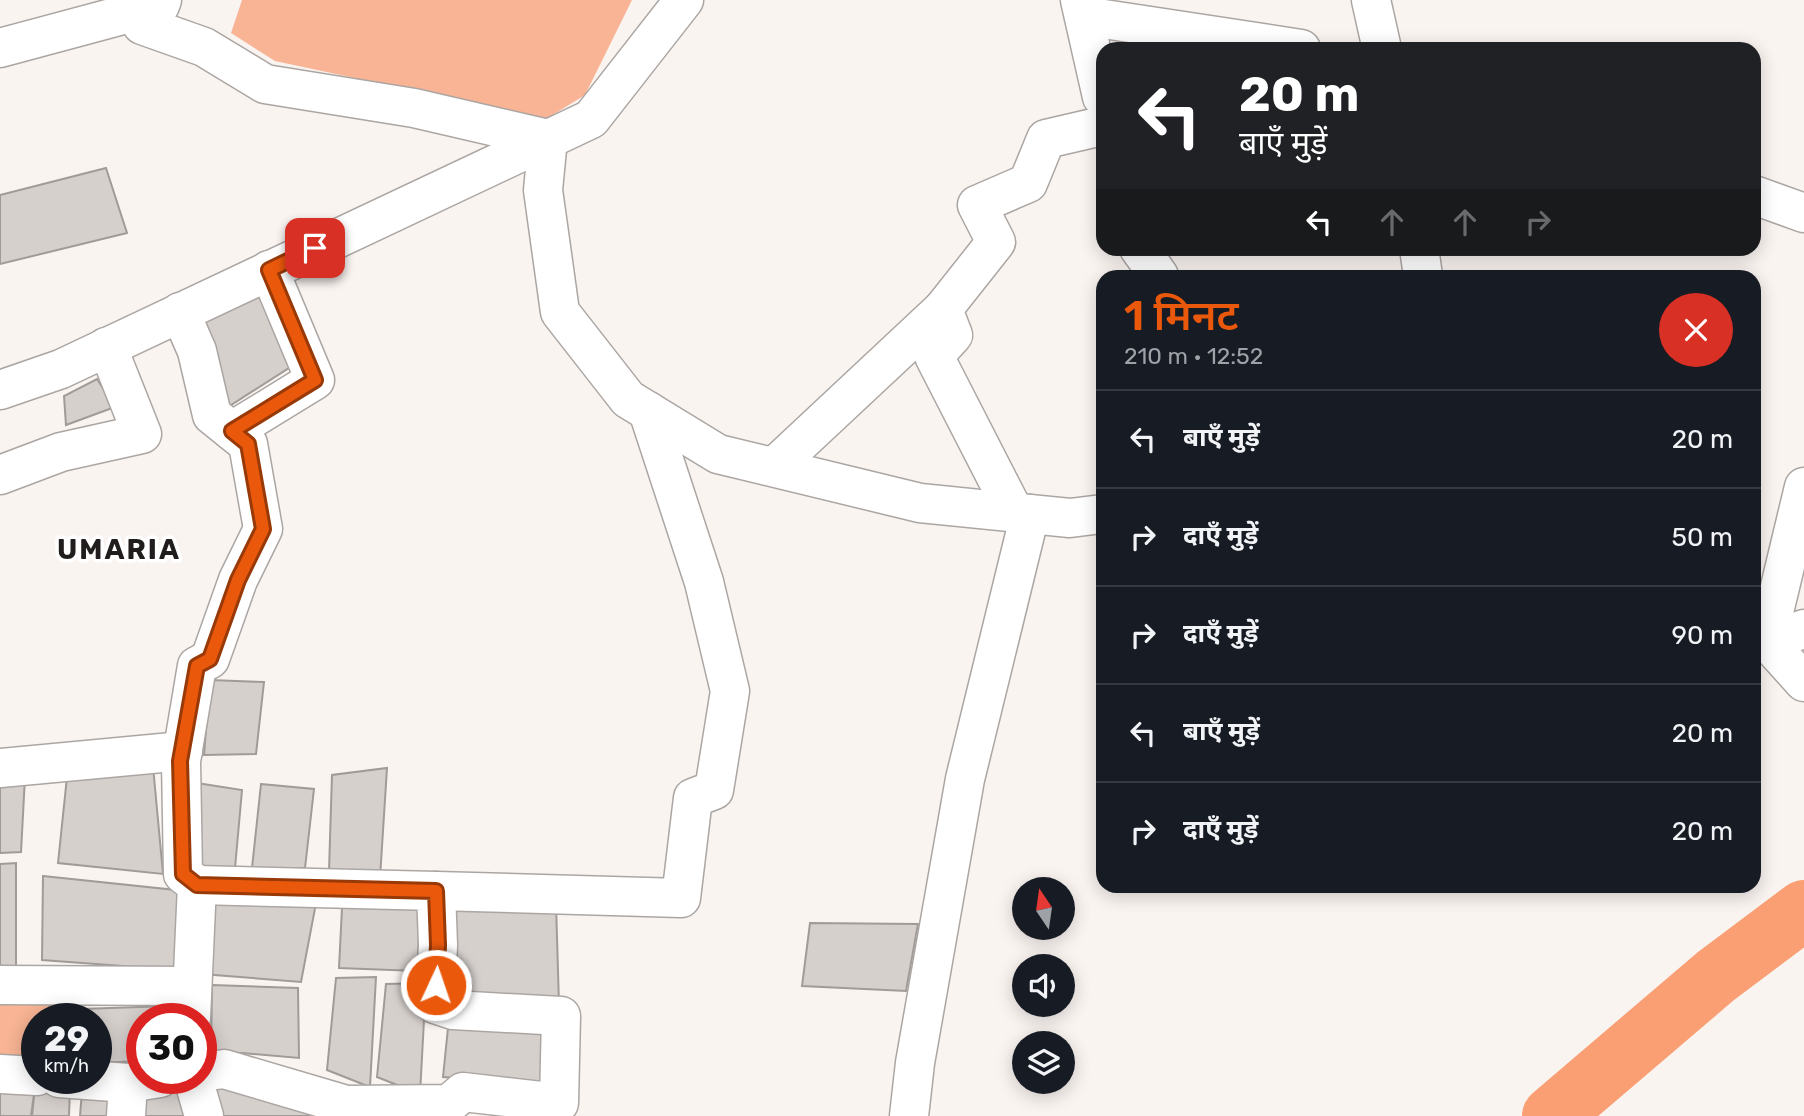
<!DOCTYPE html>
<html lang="hi">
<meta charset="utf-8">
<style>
:root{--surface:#171b24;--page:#20242c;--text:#f1f3f6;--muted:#9ea1a6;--line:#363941;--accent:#ea580c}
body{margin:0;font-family:Rubik,"Noto Sans Devanagari",sans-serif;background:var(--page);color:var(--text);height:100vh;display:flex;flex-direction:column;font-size:26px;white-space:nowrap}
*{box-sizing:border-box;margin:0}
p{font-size:23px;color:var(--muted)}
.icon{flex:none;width:38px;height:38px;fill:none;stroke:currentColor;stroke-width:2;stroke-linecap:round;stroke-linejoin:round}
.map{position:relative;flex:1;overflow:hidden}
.details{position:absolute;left:1096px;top:270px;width:665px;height:623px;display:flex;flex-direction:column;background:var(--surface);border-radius:21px;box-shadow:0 4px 18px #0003}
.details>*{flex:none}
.hud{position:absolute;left:1096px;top:42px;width:665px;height:214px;border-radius:21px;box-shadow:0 4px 18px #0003;background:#202124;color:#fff;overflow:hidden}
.needle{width:46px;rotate:347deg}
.controls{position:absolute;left:1012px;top:877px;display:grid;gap:14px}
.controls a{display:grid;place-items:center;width:63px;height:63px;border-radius:50%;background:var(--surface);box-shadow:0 4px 18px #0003;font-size:35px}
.speed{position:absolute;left:21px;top:1003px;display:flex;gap:14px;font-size:35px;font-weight:700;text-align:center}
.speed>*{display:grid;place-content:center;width:91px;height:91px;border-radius:50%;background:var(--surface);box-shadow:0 4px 18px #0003;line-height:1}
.speed small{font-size:18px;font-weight:400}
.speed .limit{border:10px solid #d22;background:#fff;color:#111}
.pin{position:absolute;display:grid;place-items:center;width:60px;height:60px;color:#fff;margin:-30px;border-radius:14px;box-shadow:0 4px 10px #0006}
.me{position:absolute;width:77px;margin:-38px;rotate:3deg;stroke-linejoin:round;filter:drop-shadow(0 0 5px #0008)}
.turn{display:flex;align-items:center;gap:24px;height:147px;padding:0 28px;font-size:32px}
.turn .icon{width:91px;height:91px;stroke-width:2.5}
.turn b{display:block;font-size:49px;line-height:60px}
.lanes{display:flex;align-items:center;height:66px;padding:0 28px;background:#0003;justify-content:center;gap:35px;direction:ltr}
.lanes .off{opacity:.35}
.round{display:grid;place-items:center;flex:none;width:74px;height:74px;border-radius:37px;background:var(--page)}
.summary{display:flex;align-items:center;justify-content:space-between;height:119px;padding:0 28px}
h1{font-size:42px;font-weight:600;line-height:52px;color:var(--accent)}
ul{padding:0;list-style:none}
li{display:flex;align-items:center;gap:21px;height:98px;padding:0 28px;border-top:2px solid var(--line)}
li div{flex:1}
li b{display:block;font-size:26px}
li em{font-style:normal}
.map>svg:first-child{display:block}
.green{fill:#f8b494}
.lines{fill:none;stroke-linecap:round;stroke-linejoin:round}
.river{stroke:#fa9f74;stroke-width:60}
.building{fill:#d6d0cd;stroke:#a19b98;stroke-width:2}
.minor-casing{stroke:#aca6a3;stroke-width:41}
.major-casing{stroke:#aca6a3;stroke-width:41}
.minor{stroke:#fff;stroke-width:38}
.major{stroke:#fff;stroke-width:38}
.route-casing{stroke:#983908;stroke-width:18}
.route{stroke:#ea580c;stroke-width:12}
.labels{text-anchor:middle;stroke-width:7;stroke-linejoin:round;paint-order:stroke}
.district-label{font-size:28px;font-weight:bold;letter-spacing:2px;fill:#201d1c;stroke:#fff}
</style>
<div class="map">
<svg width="1804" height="1116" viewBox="0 0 1804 1116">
<rect width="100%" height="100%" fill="#faf4f1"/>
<g class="green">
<polygon points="242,0 632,0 585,95 546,119 275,61 231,33"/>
<polygon points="66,991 67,1018 37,1018 37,1070 0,1068 0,992"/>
</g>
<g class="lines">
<polyline class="river" points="1552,1116 1716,976 1804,910"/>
</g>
<g class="building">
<polygon points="106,168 127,233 0,264 0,195"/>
<polygon points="264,292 292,366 228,407 202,319"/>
<polygon points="97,379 115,407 66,425 64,396"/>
<polygon points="210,680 264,682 256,754 204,755"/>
<polygon points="153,766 163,874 58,863 67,777"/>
<polygon points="387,768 380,878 329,871 332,775"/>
<polygon points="25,777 21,852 0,853 0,778"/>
<polygon points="197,783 242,790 235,868 195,866"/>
<polygon points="261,784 314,789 305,868 252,868"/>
<polygon points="16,863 16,973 0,972 0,864"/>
<polygon points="43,876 185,891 177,970 42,960"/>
<polygon points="206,892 317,898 301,982 202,974"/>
<polygon points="556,903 559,1005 445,1001 443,904"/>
<polygon points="421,907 417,971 339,968 342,908"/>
<polygon points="810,923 918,924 906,991 802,986"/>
<polygon points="376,977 370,1087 327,1070 336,978"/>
<polygon points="426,983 420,1094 377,1077 386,984"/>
<polygon points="212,985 298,988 299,1058 242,1053 211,1054"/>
<polygon points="170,1006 171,1018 142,1018 142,1061 96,1063 96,1018 81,1018 81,1009"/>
<polygon points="448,1028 541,1029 542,1083 443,1077"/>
<polygon points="203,1082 311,1106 310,1116 220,1116"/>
<polygon points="35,1087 70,1088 69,1116 32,1116"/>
<polygon points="35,1087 31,1116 0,1116 0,1088"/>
<polygon points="116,1089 115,1116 80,1116 82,1091"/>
<polygon points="181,1089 185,1116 139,1116 139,1095"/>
</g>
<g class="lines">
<g class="minor-casing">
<g id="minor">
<polyline points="1080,0 1102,97"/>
<polyline points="1371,0 1382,49"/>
<polyline points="160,5 142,25 204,47 265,84 414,108 548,139 543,190 560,312 628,399 718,454 920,503 1070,518 1102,514"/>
<polyline points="1084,16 1301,49"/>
<polyline points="0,48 160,5 162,0"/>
<polyline points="1754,195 1804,213"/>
<polyline points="1139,248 1159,276"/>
<polyline points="1419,248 1423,276"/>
<polyline points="180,312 197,351 212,415 248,444 263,529 238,580 210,659 197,666 181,761 183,874 197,885 191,1018"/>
<polyline points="232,431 315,380 269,270"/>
<polyline points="774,467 943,309"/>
<polyline points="0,475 61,452 142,434 111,356 106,347"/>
<polyline points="1014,512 934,356 953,335 943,309 996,242 977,205 1028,183 1046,139 1102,126"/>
<polyline points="1754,637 1767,641 1804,682"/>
<polyline points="1767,641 1804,487"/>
<polyline points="1767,641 1804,629"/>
<polyline points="0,768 183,751"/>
<polyline points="197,885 436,891 438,945 435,1004 453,1010 561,1016 559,1103 463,1092 449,1104 346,1105 224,1069 201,1072"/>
<polyline points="436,891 681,898 693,798 714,790 730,691 704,582 648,411"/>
<polyline points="0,985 190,986"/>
<polyline points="0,1074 37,1076"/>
<polyline points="59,1078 128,1083"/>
<polyline points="193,1078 204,1116"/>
<polyline points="126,1116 128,1083 160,1078"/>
<polyline points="909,1116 915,1063 965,779 1030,514"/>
</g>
</g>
<g class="major-casing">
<polyline id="major" points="0,390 61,369 591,119 684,0"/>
</g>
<use href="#minor" class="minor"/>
<use href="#major" class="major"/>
</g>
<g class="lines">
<g class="route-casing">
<polyline id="route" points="315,248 269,270 315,380 232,431 248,444 263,529 238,580 210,659 197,666 180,761 183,874 197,885 436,891 438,945 436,985"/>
</g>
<use href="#route" class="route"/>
</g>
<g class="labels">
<g class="district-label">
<text x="119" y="559">UMARIA</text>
</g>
</g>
</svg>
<div class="controls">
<a><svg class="needle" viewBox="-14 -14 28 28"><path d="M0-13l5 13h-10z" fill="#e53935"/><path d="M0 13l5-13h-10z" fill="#9ea1a6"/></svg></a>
<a><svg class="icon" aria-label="sound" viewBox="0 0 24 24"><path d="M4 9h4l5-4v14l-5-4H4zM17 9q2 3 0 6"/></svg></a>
<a><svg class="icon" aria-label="layers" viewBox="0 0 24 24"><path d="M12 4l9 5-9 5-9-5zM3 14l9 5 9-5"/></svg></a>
</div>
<div class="speed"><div>29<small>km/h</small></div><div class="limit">30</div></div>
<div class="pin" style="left:315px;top:248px;background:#d93025"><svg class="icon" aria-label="arrive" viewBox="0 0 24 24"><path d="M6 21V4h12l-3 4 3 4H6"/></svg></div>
<svg class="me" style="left:436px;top:985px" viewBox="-20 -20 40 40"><circle r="17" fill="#ea580c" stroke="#fff" stroke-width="3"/><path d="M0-11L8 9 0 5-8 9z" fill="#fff"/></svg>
<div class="hud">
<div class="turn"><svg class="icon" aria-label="left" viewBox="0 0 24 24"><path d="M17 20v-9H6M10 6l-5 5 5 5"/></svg><div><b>20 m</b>बाएँ मुड़ें</div></div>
<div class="lanes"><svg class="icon" aria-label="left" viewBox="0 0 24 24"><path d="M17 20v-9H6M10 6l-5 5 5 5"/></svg><svg class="icon off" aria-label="ahead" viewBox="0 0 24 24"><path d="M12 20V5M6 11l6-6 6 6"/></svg><svg class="icon off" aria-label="ahead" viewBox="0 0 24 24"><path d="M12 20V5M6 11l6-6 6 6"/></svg><svg class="icon off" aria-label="right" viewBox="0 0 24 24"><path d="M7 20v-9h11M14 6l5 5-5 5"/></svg></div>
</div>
<section class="details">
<div class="summary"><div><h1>1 मिनट</h1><p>210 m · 12:52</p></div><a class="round" style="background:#d93025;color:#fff"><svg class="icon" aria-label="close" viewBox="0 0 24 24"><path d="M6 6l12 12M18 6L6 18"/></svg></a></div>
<ul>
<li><svg class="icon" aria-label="left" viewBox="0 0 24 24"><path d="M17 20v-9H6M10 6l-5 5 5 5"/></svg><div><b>बाएँ मुड़ें</b></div><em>20 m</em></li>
<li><svg class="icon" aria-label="right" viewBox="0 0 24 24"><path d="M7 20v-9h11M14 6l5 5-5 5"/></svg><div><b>दाएँ मुड़ें</b></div><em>50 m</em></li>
<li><svg class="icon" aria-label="right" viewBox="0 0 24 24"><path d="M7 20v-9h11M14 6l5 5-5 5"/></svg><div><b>दाएँ मुड़ें</b></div><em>90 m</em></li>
<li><svg class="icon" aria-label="left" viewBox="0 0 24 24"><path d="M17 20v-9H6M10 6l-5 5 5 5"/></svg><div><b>बाएँ मुड़ें</b></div><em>20 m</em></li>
<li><svg class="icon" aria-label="right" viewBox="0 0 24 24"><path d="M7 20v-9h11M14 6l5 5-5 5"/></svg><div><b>दाएँ मुड़ें</b></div><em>20 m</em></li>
</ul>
</section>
</div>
